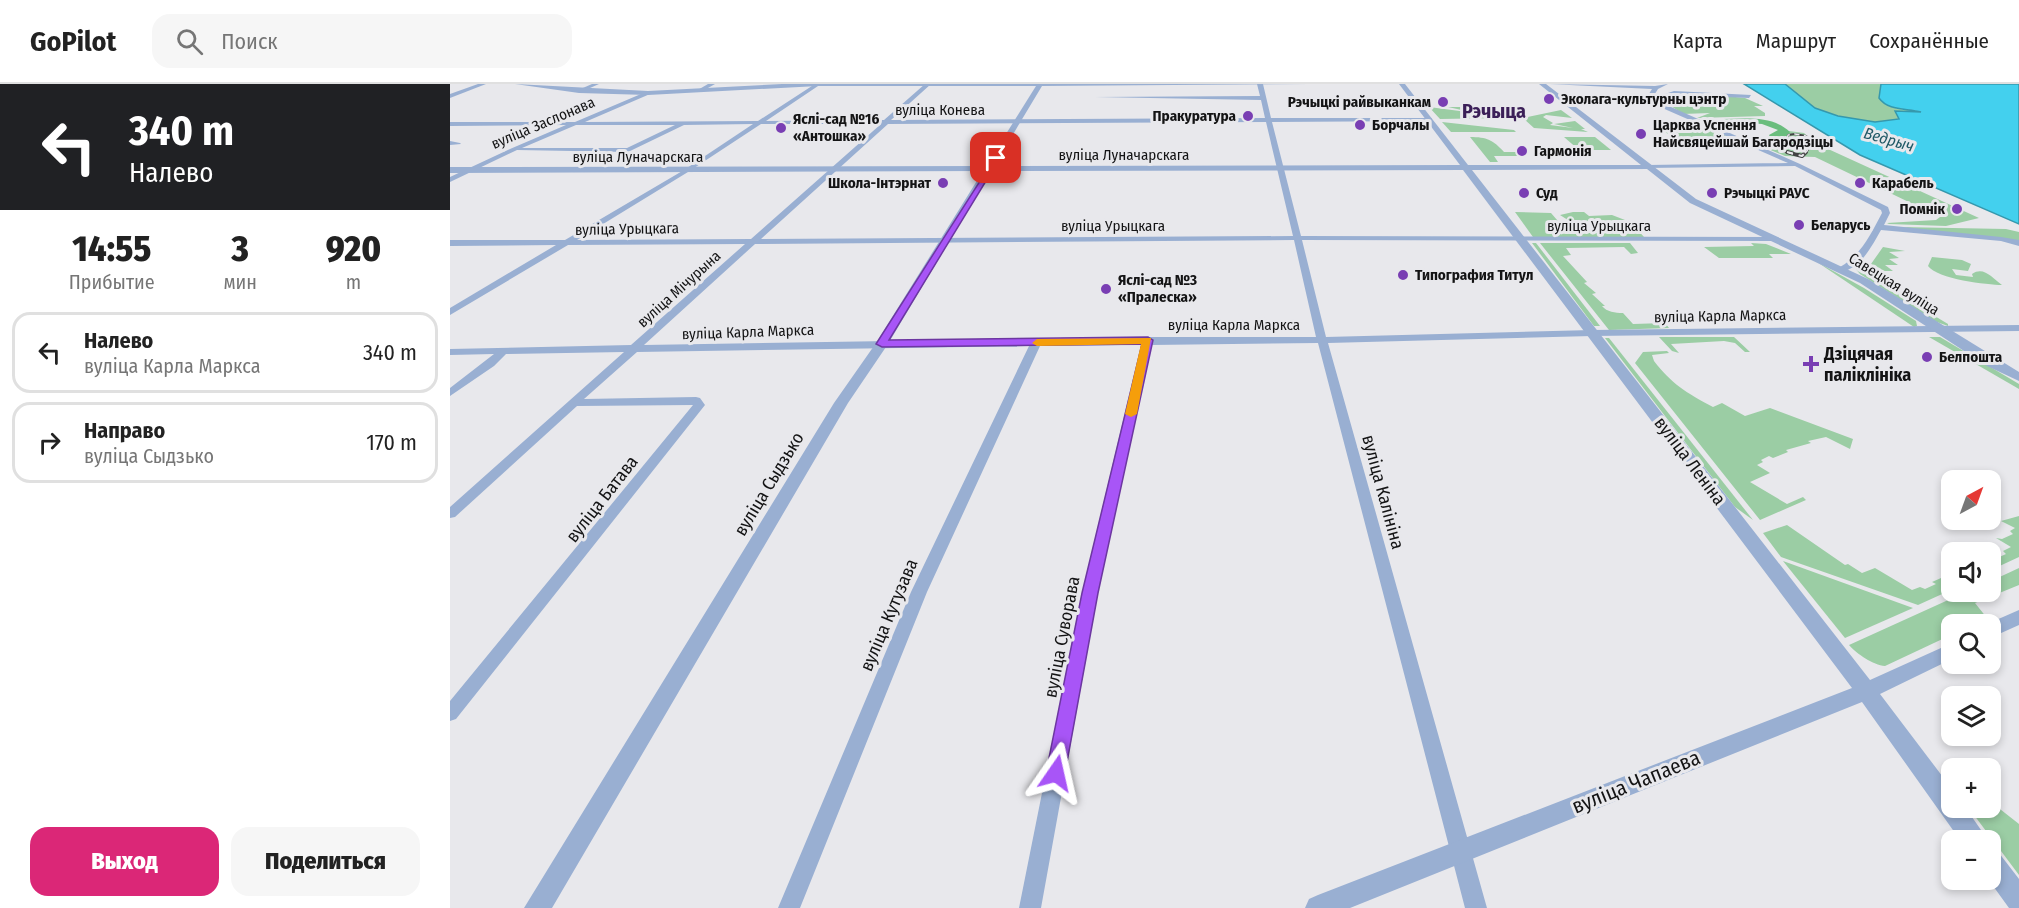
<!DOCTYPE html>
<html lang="ru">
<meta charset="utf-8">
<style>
:root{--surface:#fff;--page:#f6f6f6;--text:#222;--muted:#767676;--line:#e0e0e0;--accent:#db2777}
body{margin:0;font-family:"Fira Sans Condensed",sans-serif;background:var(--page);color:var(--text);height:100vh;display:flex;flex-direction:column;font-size:22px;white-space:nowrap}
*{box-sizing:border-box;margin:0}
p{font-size:20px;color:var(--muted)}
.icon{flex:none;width:33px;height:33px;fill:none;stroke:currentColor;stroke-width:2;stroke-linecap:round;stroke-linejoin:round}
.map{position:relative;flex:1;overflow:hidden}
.sheet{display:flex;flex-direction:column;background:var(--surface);width:450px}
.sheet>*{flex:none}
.top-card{background:#202124;color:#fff;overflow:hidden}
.needle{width:39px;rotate:41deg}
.fabs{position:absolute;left:1491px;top:386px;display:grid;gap:12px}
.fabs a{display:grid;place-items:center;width:60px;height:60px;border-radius:12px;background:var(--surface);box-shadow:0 3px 9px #0003;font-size:30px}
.pin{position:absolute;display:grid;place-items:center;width:51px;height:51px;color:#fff;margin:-26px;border-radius:12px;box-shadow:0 3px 9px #0006}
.me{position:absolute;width:66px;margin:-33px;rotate:11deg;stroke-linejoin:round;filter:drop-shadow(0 0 4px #0008)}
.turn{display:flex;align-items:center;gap:21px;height:126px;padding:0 30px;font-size:27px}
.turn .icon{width:78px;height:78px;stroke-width:2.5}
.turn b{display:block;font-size:42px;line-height:51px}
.eta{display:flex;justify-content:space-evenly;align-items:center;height:102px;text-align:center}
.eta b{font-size:36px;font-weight:800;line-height:42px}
.cta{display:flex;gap:12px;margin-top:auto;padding:12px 30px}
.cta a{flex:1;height:69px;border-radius:18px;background:var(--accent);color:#fff;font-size:24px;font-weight:800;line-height:69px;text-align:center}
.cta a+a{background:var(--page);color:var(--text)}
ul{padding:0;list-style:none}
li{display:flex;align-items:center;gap:18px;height:81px;margin:0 12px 9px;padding:0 18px;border:3px solid var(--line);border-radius:18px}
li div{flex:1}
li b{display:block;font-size:22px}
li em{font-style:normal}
header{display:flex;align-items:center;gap:36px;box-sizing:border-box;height:84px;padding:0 30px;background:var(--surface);border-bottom:2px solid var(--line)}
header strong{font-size:28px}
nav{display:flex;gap:33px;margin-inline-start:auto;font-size:21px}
.search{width:420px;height:54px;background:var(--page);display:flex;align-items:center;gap:15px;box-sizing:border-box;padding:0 21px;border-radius:18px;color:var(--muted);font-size:22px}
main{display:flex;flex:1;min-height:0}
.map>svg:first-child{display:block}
.green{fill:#9bcda4}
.forest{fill:#6abd7d}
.water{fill:#43d0ee;stroke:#3598ad;stroke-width:1.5}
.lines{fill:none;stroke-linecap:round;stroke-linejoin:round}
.minor{fill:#99afd2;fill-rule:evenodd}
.tertiary{fill:#99afd2;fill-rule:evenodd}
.rail-far1-casing{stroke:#434344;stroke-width:2}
.rail-casing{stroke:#434344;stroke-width:4}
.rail-far1{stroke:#e8e8ec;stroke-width:1.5;stroke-dasharray:4.5;stroke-linecap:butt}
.rail{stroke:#e8e8ec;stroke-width:2;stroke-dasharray:6;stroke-linecap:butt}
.route{fill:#a855f7;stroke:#6d37a1;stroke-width:1.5}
.slow{fill:#f59e0b}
.poi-dot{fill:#793eb3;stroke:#e8e8ec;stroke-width:2}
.labels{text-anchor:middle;stroke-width:6;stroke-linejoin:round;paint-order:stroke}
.far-poi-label{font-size:15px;font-weight:bold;fill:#141415;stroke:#e8e8ec;text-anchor:start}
.far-street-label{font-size:15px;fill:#141415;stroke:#e8e8ec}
.far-water-label{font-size:16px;font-style:italic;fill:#205966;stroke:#e8e8ec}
.poi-label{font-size:18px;font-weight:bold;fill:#141415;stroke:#e8e8ec;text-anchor:start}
.street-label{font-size:18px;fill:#141415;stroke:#e8e8ec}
.far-district-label{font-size:20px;font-weight:bold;fill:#3b1f58;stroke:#e8e8ec}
.near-street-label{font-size:21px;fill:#141415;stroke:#e8e8ec}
</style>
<header>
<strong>GoPilot</strong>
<div class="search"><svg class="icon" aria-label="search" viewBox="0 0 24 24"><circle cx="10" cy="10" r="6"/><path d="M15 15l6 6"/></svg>Поиск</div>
<nav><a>Карта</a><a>Маршрут</a><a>Сохранённые</a></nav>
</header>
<main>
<section class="sheet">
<div class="top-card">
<div class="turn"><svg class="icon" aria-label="left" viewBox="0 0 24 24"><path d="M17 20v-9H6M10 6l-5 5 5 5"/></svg><div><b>340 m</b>Налево</div></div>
</div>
<div class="eta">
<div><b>14:55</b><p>Прибытие</p></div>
<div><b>3</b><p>мин</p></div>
<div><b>920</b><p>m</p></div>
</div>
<ul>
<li><svg class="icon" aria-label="left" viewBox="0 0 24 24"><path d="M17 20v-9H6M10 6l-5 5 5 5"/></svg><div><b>Налево</b><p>вуліца Карла Маркса</p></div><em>340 m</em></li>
<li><svg class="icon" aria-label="right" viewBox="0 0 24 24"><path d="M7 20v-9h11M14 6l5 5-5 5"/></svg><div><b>Направо</b><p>вуліца Сыдзько</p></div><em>170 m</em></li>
</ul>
<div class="cta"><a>Выход</a><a>Поделиться</a></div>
</section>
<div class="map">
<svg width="1569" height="824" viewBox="0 0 1569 824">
<rect width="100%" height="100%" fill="#e8e8ec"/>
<g class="green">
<path d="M1335,0H1431L1429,14C1438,27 1458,25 1473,28L1445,27L1449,35C1426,44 1386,36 1365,24C1355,18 1345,8 1335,0Z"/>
<polygon points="1240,11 1276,16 1266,11 1295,14 1313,22 1304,22 1315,29 1315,32 1247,34 1260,29 1233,30 1221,22 1239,21 1232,15"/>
<polygon points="979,23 1025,29 998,23 1045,23 1042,24 1052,34 990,35"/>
<polygon points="1111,26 1122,34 1096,31 1093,33 1103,39 1100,41 1123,44 1104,40 1125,37 1135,45 1131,45 1138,48 1084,44 1073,34"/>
<polygon points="992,38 1064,46 1066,48 1001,48"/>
<polygon points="1229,42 1265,47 1281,54 1223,53 1210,45 1233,45"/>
<polygon points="1339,47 1354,49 1365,59 1529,134 1496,142 1439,140 1437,139 1486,136 1490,133 1365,73 1335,72 1304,59 1320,52 1321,55 1337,52"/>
<path d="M1020,53C1037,53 1043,56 1054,68H1070L1073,72H1044L1048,78H1040Z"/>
<polygon points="1114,53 1145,53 1161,66 1129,66"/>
<polygon points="1065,128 1101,129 1114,144 1107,144 1111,149 1162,149 1167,148 1163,144 1185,143 1194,153 1083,153"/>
<polygon points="1123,128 1134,128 1139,132 1162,131 1175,136 1121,138 1110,131"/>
<polygon points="1449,143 1556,145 1569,148 1569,157"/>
<polygon points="1082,159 1086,159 1150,242 1144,242"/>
<path d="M1090,159H1180L1188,169L1181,170L1174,163L1116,164L1121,171L1113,172L1137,198L1134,199L1146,209L1142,210L1155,222H1152C1157,228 1165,229 1173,229L1183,240L1215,239L1219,244L1159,246Z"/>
<polygon points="1301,159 1316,160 1341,170 1319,170 1323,174 1269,174 1254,163 1304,162"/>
<polygon points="1433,163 1455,167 1439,168 1449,174 1439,175 1448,181 1435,181 1443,187 1432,187 1421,180"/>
<path d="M1482,173L1512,176L1521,180L1518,187L1502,185L1506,191L1523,193L1522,190C1534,182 1542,194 1552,201C1538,201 1487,195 1478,182Z"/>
<polygon points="1367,178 1414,204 1466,237 1467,242 1464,243"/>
<polygon points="1405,184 1498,240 1498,242 1484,237 1410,190"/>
<polygon points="1209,253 1284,253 1300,268 1295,268 1285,259 1274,257 1221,260 1229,269 1222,267"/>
<polygon points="1479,253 1490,253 1569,300 1569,305"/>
<polygon points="1155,254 1159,254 1303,436 1285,423"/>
<path d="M1217,267L1219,269L1202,271L1204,277C1222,300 1235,308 1263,323L1272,319L1295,332L1320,324L1403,355L1400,365L1376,353L1358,357L1361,359L1336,366L1338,368L1323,374L1319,372L1311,376L1313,378L1307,381L1320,389L1300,398L1337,420L1353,413L1356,416L1310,436L1185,279L1193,268Z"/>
<polygon points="1569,432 1569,473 1541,486 1541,474 1545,475 1556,470 1553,467 1561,463 1546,454 1552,455 1563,450 1560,447 1565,444 1551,437"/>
<polygon points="1337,441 1395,481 1398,480 1412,489 1425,484 1462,506 1470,503 1475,505 1486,500 1482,498 1491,494 1501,501 1501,506 1468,521 1331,473 1313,449"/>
<polygon points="1333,477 1463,524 1395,554"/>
<path d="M1569,484V501L1525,519L1537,534L1524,540H1502L1501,551L1435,582C1423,581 1407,570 1399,561L1518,507H1540L1541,497Z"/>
<polygon points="1541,718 1569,740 1569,791 1518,723 1540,723"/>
</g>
<path class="forest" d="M1273,35C1296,35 1322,31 1340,48L1337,52L1339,56L1333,58L1321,55L1319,51L1328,46L1312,40L1281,38Z"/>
<path class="water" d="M1294,0H1335L1365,24L1388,32L1425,38L1449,35L1445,27L1471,28C1457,24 1438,27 1429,14L1431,0H1569V140L1410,71Z"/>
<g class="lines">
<g class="minor">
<polygon points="28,0 36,0 0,14 0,10"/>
<polygon points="142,0 149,0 131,8 126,7"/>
<polygon points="258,0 265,0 251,8 246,7"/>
<path d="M365,0H371L316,37L434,36L475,0H481L441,36L815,34L811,16L645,13L810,12L807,0H813L821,34H982L980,37L822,38L851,152L1327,153L1331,155L1327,157L852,156L876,253L1142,246L1569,241V247L1142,252L878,259L1037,824H1015L868,259L701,261L648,509L591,824H569L632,509L691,261L590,262L477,508L350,824H328L461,508L579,262L187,268L134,315L246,313L250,314L255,321L6,635L0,637V617L243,321L127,322L5,433L0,434V423L174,268L56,270L44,282L0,312V304L44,270L0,271V265L181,261L295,160L118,161L0,231V224L106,161L0,162V156H115L234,86L303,40L234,41L178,68L67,66L0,98V93L60,65L116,41L0,42V38H125L198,7L200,10L135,38L308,37ZM816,38L843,152L311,155L438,40ZM311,40H431L301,155L127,156L238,88ZM126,41H225L177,64H72ZM844,156L866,253H697L194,261L305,160Z"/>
<path d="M1099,0L1205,2L1218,0L1208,5L1203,13L1208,17L1212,11L1224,7L1301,11L1299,14L1224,11L1216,13L1212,19L1350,80L1438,123L1440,129L1434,141L1551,153L1569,156V162L1551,157L1431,146C1423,160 1409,188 1390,187V183C1411,171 1421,150 1432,129L1431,126L1345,82L1196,84L1198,81L1338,79L1210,23L1197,13L1202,5Z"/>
<polygon points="0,57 10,59 11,60 0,61"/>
</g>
<g class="tertiary">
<polygon points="65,0 198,7 332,0 859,0 592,2 544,82 1010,81 949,0 955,0 1018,81 1191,81 1089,0 1096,0 1246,115 1418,195 1569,288 1569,297 1537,282 1410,199 1240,119 1197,85 1022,86 1420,596 1502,559 1502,575 1430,610 1502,705 1502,723 1515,723 1538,756 1510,756 1412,618 900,824 855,824 859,815 868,811 1402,604 1013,86 541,87 438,260 398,319 102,824 74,824 384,319 426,259 533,87 0,89 0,83 536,82 586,2 368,2 198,11 129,9"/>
<polygon points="1569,526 1569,541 1540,554 1540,540 1537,540"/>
<polygon points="1540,765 1549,769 1569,795 1569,824 1559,824 1538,795 1540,795"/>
</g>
<g class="rail-far1-casing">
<g id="rail-far1">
<path d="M1345,50L1356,52L1365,59C1348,63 1327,66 1311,58H1337L1338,51Z"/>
<polyline points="1350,62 1358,66 1354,70"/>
<polyline points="1343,70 1333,67 1334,64 1350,62"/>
</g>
</g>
<g class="rail-casing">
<polyline id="rail" points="1337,68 1352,72 1356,68"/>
</g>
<use href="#rail-far1" class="rail-far1"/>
<use href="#rail" class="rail"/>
</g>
<polygon class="route" points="546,72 550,74 439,256 698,253 703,256 648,509 615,689 613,695 606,697 599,695 596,689 632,509 692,260 432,263 426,260"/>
<polygon class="slow" points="701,254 687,330 681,333 675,330 691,260 587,262 582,259 587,255"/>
<g class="poi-dot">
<circle cx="1099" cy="15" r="6"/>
<circle cx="993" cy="18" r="6"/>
<circle cx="798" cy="32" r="6"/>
<circle cx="910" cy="41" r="6"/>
<circle cx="331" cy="44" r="6"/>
<circle cx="1191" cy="50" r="6"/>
<circle cx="1072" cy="67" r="6"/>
<circle cx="493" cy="99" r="6"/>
<circle cx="1410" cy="99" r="6"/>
<circle cx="1074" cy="109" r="6"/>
<circle cx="1262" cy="109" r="6"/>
<circle cx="1507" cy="125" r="6"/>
<circle cx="1349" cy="141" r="6"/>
<circle cx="953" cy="191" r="6"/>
<circle cx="656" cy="205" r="6"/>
<circle cx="1477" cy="273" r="6"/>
<path d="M1358 271h6v6h6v6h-6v6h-6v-6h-6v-6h6z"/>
</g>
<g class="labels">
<g class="far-poi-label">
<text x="1111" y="20">Эколага-культурны цэнтр</text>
<text x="981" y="23" text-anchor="end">Рэчыцкі райвыканкам</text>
<text x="786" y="37" text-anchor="end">Пракуратура</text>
<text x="343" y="40">Яслі-сад №16<tspan x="343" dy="17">«Антошка»</tspan></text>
<text x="922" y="46">Борчалы</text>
<text x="1203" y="46">Царква Успення<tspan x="1203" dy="17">Найсвяцейшай Багародзіцы</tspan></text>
<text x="1084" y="72">Гармонія</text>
<text x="481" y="104" text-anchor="end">Школа-Інтэрнат</text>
<text x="1422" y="104">Карабель</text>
<text x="1086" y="114">Суд</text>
<text x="1274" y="114">Рэчыцкі РАУС</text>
<text x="1495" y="130" text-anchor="end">Помнік</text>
<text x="1361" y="146">Беларусь</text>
<text x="965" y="196">Типография Титул</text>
<text x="668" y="201">Яслі-сад №3<tspan x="668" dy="17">«Пралеска»</tspan></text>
<text x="1489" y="278">Белпошта</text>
</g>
<g class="far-street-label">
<text x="490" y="31">вуліца Конева</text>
<text transform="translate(93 39) rotate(-23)" y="5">вуліца Заслонава</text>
<text x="674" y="76">вуліца Луначарскага</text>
<text x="188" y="78">вуліца Луначарскага</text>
<text x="663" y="147">вуліца Урыцкага</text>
<text x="1149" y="147">вуліца Урыцкага</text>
<text transform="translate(177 145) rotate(-1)" y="5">вуліца Урыцкага</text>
<text transform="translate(1444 200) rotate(32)" y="5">Савецкая вуліца</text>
<text transform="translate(229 205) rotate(-42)" y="5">вуліца Мічурына</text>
<text transform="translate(1270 232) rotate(-1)" y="5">вуліца Карла Маркса</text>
<text x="784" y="246">вуліца Карла Маркса</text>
<text transform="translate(298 248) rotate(-2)" y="5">вуліца Карла Маркса</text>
</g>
<g class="far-water-label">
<text transform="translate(1439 55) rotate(16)" y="6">Ведрыч</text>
</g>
<g class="poi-label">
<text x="1374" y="276">Дзіцячая<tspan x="1374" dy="21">паліклініка</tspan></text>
</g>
<g class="street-label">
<text transform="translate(1240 377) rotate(53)" y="6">вуліца Леніна</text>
<text transform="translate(319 400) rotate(-59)" y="6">вуліца Сыдзько</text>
<text transform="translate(933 408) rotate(75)" y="6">вуліца Калініна</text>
<text transform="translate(152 415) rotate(-52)" y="6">вуліца Батава</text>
<text transform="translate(439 531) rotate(-67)" y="6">вуліца Кутузава</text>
<text transform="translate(612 553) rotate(-79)" y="6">вуліца Суворава</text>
</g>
<g class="far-district-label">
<text x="1044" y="34">Рэчыца</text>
</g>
<g class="near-street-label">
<text transform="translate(1186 698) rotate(-22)" y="7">вуліца Чапаева</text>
</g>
</g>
</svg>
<div class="fabs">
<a><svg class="needle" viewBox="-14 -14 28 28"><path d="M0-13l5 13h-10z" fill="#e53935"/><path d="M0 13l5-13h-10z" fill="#767676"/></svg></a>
<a><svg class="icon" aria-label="sound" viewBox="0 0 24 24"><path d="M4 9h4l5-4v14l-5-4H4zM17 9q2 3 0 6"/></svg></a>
<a><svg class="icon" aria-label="search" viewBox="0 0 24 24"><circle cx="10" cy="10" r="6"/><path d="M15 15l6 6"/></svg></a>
<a><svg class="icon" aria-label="layers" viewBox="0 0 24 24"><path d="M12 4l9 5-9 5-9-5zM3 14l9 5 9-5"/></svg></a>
<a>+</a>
<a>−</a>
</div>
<div class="pin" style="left:546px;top:74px;background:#d93025"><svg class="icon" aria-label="arrive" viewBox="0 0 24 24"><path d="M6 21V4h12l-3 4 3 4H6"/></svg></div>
<svg class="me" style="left:606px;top:689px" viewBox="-20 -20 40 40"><path d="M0-17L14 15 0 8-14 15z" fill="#a855f7" stroke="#fff" stroke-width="4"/></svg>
</div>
</main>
